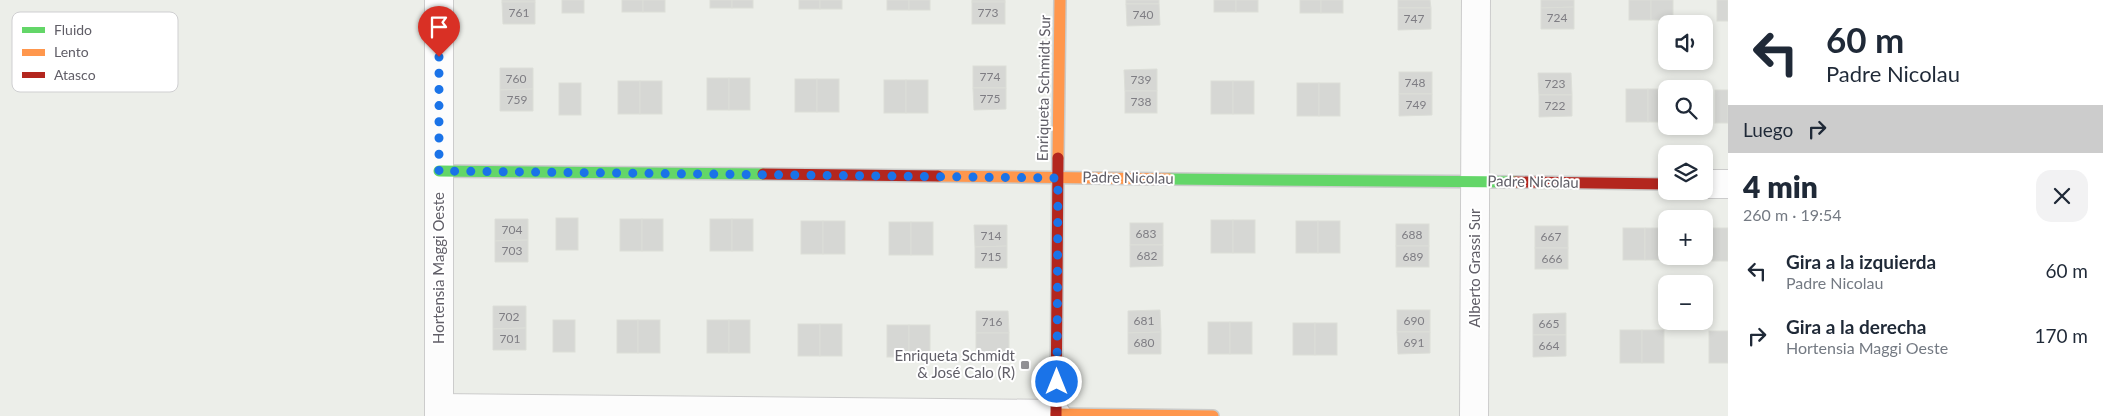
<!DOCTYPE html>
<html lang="es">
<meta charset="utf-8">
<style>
:root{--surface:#fff;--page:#f2f2f3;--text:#1f2937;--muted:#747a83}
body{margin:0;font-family:Lato,sans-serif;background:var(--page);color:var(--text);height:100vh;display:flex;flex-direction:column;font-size:19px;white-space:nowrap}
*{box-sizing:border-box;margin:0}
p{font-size:16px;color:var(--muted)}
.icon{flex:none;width:28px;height:28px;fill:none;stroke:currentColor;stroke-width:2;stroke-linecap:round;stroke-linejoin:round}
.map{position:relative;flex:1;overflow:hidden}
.drawer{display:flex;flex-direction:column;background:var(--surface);width:375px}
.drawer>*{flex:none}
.guide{background:#fff;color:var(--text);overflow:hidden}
.buttons{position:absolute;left:1658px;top:15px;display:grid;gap:10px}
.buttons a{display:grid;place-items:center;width:55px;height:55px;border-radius:10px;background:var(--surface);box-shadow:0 2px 8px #0003;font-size:25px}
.pin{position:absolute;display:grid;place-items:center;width:42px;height:42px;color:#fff;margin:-51px -21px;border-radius:50% 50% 50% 0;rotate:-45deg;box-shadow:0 0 5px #0007}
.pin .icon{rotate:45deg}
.me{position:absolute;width:55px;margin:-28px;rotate:0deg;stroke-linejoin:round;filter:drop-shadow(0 0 4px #0008)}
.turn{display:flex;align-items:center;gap:18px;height:105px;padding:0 15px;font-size:22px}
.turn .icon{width:65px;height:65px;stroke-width:2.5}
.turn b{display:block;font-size:35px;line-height:42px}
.then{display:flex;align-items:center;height:48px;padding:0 15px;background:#0003;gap:10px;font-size:19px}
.round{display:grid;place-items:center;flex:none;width:52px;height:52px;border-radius:15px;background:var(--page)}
.head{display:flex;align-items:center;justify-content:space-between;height:85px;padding:0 15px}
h1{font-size:30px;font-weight:800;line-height:38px}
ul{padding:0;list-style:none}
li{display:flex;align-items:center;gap:15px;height:65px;padding:0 15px}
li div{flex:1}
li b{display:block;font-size:19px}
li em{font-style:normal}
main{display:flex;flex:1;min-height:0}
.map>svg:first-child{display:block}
.building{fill:#d6d7d4;stroke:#dcded8}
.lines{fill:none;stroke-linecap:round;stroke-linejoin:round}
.street-casing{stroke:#ccc;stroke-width:30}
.fast-casing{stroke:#cacbca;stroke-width:14}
.slow-casing{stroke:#cacbca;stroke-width:14}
.jam-casing{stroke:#cacbca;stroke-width:14}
.street{stroke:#fcfcfc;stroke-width:28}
.fast{stroke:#63d668;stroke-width:11}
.slow{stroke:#ff974d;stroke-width:11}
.jam{stroke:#b3261e;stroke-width:11}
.route{stroke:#1a73e8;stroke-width:9;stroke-dasharray:0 16.2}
.poi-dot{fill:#919094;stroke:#fff;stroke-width:2}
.labels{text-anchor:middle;stroke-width:4;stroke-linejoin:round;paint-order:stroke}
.number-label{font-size:12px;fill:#7e7d83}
.street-label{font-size:15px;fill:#605e67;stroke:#fff}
.poi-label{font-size:15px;fill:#605e67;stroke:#fff;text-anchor:end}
.key{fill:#fff;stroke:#cfcfd1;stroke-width:1}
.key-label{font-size:14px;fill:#605e67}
</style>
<main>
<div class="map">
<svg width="1728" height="416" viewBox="0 0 1728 416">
<rect width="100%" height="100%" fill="#eceee9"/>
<g class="building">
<rect x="502" y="0" width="33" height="2"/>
<rect x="562" y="0" width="22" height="13"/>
<rect x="622" y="0" width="21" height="12"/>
<rect x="643" y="0" width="22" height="12"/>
<rect x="710" y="0" width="22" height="8"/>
<rect x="732" y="0" width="21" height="8"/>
<rect x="799" y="0" width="21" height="9"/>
<rect x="820" y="0" width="22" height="9"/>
<rect x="887" y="0" width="22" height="10"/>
<rect x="909" y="0" width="21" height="10"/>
<rect x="972" y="0" width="33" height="2"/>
<rect x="1126" y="0" width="33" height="4"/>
<rect x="1214" y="0" width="22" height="12"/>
<rect x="1236" y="0" width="22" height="12"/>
<rect x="1300" y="0" width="21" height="13"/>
<rect x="1321" y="0" width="22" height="13"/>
<polygon points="1398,0 1430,0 1431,8 1398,8"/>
<polygon points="1541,0 1574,0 1574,7 1541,8"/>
<rect x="1629" y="0" width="22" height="20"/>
<rect x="1651" y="0" width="22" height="20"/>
<rect x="1717" y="0" width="11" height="21"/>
<polygon points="502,2 535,2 535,24 503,24"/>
<rect x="972" y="2" width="33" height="22"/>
<polygon points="1126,4 1159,4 1160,25 1127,26"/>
<polygon points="1574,7 1574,29 1541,29 1541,8"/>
<polygon points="1398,8 1431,8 1431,29 1398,30"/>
<rect x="973" y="66" width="33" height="22"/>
<polygon points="500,68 533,68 533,89 500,90"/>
<polygon points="1157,69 1157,91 1125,91 1124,70"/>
<rect x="1399" y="72" width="33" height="22"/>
<polygon points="1538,73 1571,73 1572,95 1539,95"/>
<rect x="707" y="78" width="22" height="32"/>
<rect x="729" y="78" width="21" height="32"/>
<rect x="795" y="79" width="22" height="33"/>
<rect x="817" y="79" width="22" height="33"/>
<rect x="884" y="80" width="22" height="33"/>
<rect x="906" y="80" width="22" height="33"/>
<rect x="618" y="81" width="22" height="33"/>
<rect x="640" y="81" width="22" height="33"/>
<rect x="1211" y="81" width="22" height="33"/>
<rect x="1233" y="81" width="21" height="33"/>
<rect x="559" y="83" width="22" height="32"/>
<rect x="1297" y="83" width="22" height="33"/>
<rect x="1319" y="83" width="21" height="33"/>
<polygon points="973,88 1006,88 1006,109 974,110"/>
<polygon points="533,89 533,111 500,111 500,90"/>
<rect x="1626" y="89" width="22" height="33"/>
<rect x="1648" y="89" width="18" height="33"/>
<rect x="1715" y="90" width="13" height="33"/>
<rect x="1125" y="91" width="32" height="22"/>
<polygon points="1399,94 1432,94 1432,115 1399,116"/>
<polygon points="1539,95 1572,95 1572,116 1539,117"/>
<rect x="556" y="218" width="22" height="32"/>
<polygon points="495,219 528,219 528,240 495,241"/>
<rect x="620" y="219" width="22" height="32"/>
<rect x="642" y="219" width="21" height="32"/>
<rect x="710" y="219" width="22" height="32"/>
<rect x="732" y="219" width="21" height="32"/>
<rect x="1211" y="220" width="22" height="33"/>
<rect x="1233" y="220" width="22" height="33"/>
<rect x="801" y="221" width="22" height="33"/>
<rect x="823" y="221" width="22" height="33"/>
<rect x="1296" y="221" width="22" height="32"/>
<rect x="1318" y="221" width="22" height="32"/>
<rect x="889" y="222" width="22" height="33"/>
<rect x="911" y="222" width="22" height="33"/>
<rect x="1130" y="223" width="33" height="22"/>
<rect x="1396" y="224" width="33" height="22"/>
<polygon points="974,225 1007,225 1007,246 975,247"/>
<rect x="1535" y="226" width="33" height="22"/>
<rect x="1623" y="228" width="22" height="32"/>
<polygon points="1645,228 1666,228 1667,260 1645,260"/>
<rect x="1712" y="228" width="16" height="33"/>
<polygon points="528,240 528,262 495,262 495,241"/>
<polygon points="1130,245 1163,245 1163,266 1130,267"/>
<polygon points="1007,246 1007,268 975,268 975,247"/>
<rect x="1396" y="246" width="33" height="21"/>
<rect x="1535" y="248" width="33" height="21"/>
<polygon points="493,306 526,306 526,328 493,329"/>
<polygon points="1160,310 1161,332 1128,333 1128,311"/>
<rect x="1397" y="310" width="33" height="22"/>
<polygon points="976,311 1008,311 1009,333 976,333"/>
<polygon points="1566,313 1566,335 1533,335 1533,314"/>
<rect x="553" y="320" width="22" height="32"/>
<rect x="617" y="320" width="21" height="33"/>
<rect x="638" y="320" width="22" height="33"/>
<rect x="707" y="320" width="22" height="33"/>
<rect x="729" y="320" width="21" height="33"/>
<rect x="1208" y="322" width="22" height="32"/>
<rect x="1230" y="322" width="22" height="32"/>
<rect x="1293" y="323" width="22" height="32"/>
<rect x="1315" y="323" width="22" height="32"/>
<rect x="798" y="324" width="22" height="32"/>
<rect x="820" y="324" width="22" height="32"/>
<rect x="887" y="325" width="22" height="32"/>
<rect x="909" y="325" width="21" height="32"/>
<polygon points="526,328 526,350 493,350 493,329"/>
<rect x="1620" y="330" width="22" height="33"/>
<rect x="1642" y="330" width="22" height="33"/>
<rect x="1709" y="331" width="19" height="32"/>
<polygon points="1161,332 1161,354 1128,354 1128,333"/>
<polygon points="1397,332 1430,332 1430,353 1398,354"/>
<rect x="976" y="333" width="33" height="21"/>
<polygon points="1533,335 1566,335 1566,356 1533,357"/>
</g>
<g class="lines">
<g class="street-casing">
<g id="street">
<polyline points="1704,184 1728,184"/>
<polyline points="439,408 1056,414"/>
<polyline points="439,416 439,0"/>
<polyline points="1474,416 1476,0"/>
</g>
</g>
<g class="fast-casing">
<g id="fast">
<polyline points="439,171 763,174"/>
<polyline points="1169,179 1515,182"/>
</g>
</g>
<g class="slow-casing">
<g id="slow">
<polyline points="1058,158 1060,0"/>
<polyline points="938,176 1169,179"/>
<polyline points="1056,414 1213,416"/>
</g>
</g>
<g class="jam-casing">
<g id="jam">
<polyline points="763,174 938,176"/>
<polyline points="1515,182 1666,184"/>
<polyline points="1056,416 1058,158"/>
</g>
</g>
<use href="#street" class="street"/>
<use href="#fast" class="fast"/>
<use href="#slow" class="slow"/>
<use href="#jam" class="jam"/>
</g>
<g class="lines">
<polyline class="route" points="439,57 439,171 1058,178 1057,382"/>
</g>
<rect class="poi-dot" x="1020" y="360" width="10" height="10" rx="2.5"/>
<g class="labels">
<g class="number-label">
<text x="519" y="17">761</text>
<text x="988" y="17">773</text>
<text x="1143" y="19">740</text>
<text x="1557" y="22">724</text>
<text x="1414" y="23">747</text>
<text x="990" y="81">774</text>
<text x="516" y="83">760</text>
<text x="1141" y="84">739</text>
<text x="1415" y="87">748</text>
<text x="1555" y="88">723</text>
<text x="990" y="103">775</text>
<text x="517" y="104">759</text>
<text x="1141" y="106">738</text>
<text x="1416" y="109">749</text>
<text x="1555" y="110">722</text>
<text x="512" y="234">704</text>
<text x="1146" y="238">683</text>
<text x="1412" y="239">688</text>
<text x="991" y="240">714</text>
<text x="1551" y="241">667</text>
<text x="512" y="255">703</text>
<text x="1147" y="260">682</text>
<text x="991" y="261">715</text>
<text x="1413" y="261">689</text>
<text x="1552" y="263">666</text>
<text x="509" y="321">702</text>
<text x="1144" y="325">681</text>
<text x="1414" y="325">690</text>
<text x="992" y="326">716</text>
<text x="1549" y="328">665</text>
<text x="510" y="343">701</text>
<text x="1144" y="347">680</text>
<text x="1414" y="347">691</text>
<text x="1549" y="350">664</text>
</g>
<g class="street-label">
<text transform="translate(1044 88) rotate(-89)" y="5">Enriqueta Schmidt Sur</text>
<text transform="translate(1128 178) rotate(1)" y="5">Padre Nicolau</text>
<text transform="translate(1533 182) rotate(1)" y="5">Padre Nicolau</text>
<text transform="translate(439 268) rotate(-90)" y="5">Hortensia Maggi Oeste</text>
<text transform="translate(1475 268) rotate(-90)" y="5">Alberto Grassi Sur</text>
</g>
<g class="poi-label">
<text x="1015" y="361">Enriqueta Schmidt<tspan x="1015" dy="17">&amp; José Calo (R)</tspan></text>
</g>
</g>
<rect x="12" y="12" width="166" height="80" rx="8" class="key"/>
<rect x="22" y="27" width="23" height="6" fill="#63d668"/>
<rect x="22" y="49" width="23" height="7" fill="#ff974d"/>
<rect x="22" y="72" width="23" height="6" fill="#b3261e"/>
<g class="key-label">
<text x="54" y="35">Fluido</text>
<text x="54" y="57">Lento</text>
<text x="54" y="80">Atasco</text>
</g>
</svg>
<div class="buttons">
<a><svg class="icon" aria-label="sound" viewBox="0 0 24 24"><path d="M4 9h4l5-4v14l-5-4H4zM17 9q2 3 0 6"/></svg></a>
<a><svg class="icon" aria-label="search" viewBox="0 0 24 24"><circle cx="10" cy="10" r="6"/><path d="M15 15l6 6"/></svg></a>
<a><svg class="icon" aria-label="layers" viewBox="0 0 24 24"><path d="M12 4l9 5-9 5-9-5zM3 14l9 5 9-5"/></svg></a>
<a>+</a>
<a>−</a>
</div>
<div class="pin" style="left:439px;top:57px;background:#d93025"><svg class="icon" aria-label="arrive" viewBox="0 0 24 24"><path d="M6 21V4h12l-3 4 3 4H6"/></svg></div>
<svg class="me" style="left:1057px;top:382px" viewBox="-20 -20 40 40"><circle r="17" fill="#1a73e8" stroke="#fff" stroke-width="3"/><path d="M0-11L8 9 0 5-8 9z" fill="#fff"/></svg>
</div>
<section class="drawer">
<div class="guide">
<div class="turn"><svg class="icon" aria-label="left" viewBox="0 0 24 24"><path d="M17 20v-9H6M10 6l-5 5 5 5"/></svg><div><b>60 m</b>Padre Nicolau</div></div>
<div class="then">Luego<svg class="icon" aria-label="right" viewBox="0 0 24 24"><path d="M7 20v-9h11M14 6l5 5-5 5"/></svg></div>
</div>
<div class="head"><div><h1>4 min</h1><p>260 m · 19:54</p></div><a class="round"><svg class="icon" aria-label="close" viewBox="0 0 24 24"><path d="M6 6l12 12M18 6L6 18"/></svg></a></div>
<ul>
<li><svg class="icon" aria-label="left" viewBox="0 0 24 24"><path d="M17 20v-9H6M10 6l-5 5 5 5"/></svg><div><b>Gira a la izquierda</b><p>Padre Nicolau</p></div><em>60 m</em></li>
<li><svg class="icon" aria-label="right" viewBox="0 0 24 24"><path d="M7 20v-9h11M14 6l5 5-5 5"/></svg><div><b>Gira a la derecha</b><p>Hortensia Maggi Oeste</p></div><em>170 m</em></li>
</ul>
</section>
</main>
